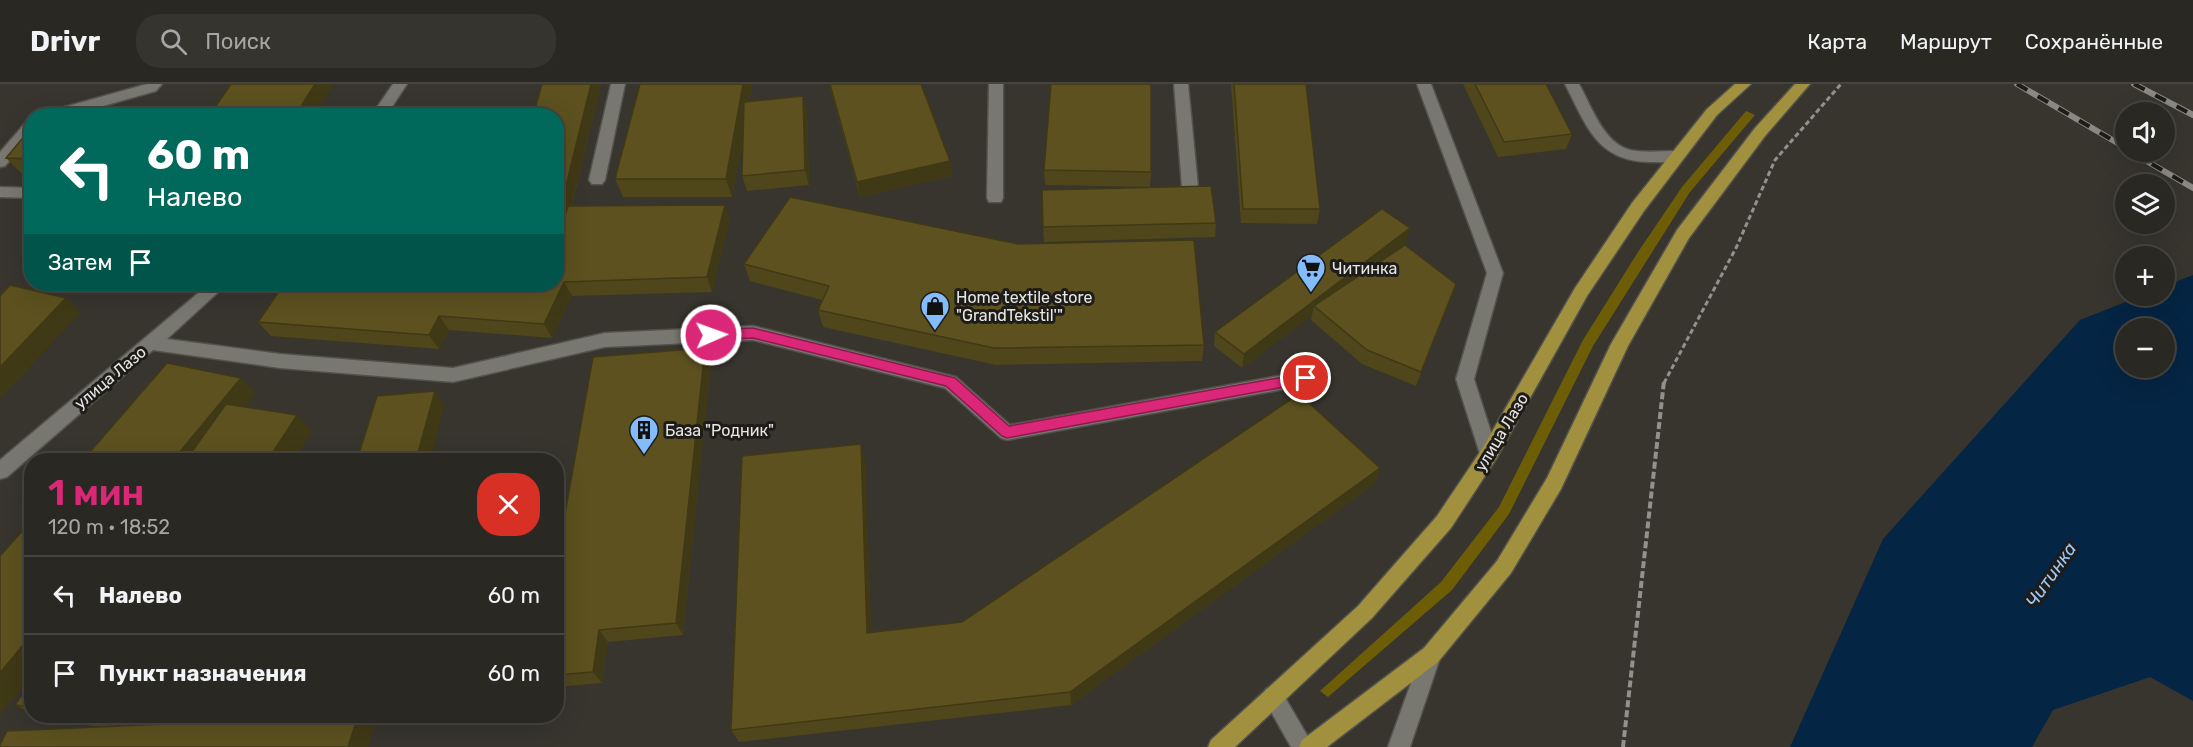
<!DOCTYPE html>
<html lang="ru">
<meta charset="utf-8">
<style>
:root{--surface:#292822;--page:#35342f;--text:#f1f3f6;--muted:#a5a6a5;--line:#454440;--accent:#db2777}
body{margin:0;font-family:Rubik,sans-serif;background:var(--page);color:var(--text);height:100vh;display:flex;flex-direction:column;font-size:22px;white-space:nowrap}
*{box-sizing:border-box;margin:0}
p{font-size:20px;color:var(--muted)}
.icon{flex:none;width:33px;height:33px;fill:none;stroke:currentColor;stroke-width:2;stroke-linecap:round;stroke-linejoin:round}
.map{position:relative;flex:1;overflow:hidden}
.drawer{position:absolute;left:24px;top:369px;width:540px;height:270px;display:flex;flex-direction:column;background:var(--surface);border-radius:24px;box-shadow:0 6px 24px #0002,0 0 0 2px var(--line)}
.drawer>*{flex:none}
.banner{position:absolute;left:24px;top:24px;width:540px;height:183px;border-radius:24px;box-shadow:0 6px 24px #0002,0 0 0 2px var(--line);background:#00695c;color:#fff;overflow:hidden}
.buttons{position:absolute;left:2115px;top:18px;display:grid;gap:12px}
.buttons a{display:grid;place-items:center;width:60px;height:60px;border-radius:50%;background:var(--surface);box-shadow:0 6px 24px #0002,0 0 0 2px var(--line);font-size:30px}
.pin{position:absolute;display:grid;place-items:center;width:51px;height:51px;color:#fff;margin:-26px;border:3px solid #fff;border-radius:50%;box-shadow:0 2px 6px #0007}
.me{position:absolute;width:66px;margin:-33px;rotate:88deg;stroke-linejoin:round;filter:drop-shadow(0 0 4px #0008)}
.turn{display:flex;align-items:center;gap:21px;height:126px;padding:0 24px;font-size:27px}
.turn .icon{width:78px;height:78px;stroke-width:2.5}
.turn b{display:block;font-size:42px;line-height:51px}
.then{display:flex;align-items:center;height:57px;padding:0 24px;background:#0003;gap:12px;font-size:22px}
.round{display:grid;place-items:center;flex:none;width:63px;height:63px;border-radius:24px;background:var(--page)}
.head{display:flex;align-items:center;justify-content:space-between;height:102px;padding:0 24px}
h1{font-size:36px;font-weight:600;line-height:45px;color:var(--accent)}
ul{padding:0;list-style:none}
li{display:flex;align-items:center;gap:18px;height:78px;padding:0 24px;border-top:2px solid var(--line)}
li div{flex:1}
li b{display:block;font-size:22px}
li em{font-style:normal}
header{display:flex;align-items:center;gap:36px;box-sizing:border-box;height:84px;padding:0 30px;background:var(--surface);border-bottom:2px solid var(--line)}
header strong{font-size:28px}
nav{display:flex;gap:33px;margin-inline-start:auto;font-size:21px}
.search{width:420px;height:54px;background:var(--page);display:flex;align-items:center;gap:15px;box-sizing:border-box;padding:0 21px;border-radius:24px;color:var(--muted);font-size:22px}
.map>svg:first-child{display:block}
.green{fill:#6e5d07}
.water{fill:#052544;fill-rule:evenodd}
.lines{fill:none;stroke-linecap:round;stroke-linejoin:round}
.minor-casing{stroke:#52514b;stroke-width:3}
.major-casing{stroke:#52514b;stroke-width:3}
.path-far1{stroke:#93918c;stroke-width:3;stroke-dasharray:5 3;stroke-linecap:butt}
.path{stroke:#93918c;stroke-width:4;stroke-dasharray:7 3;stroke-linecap:butt}
.minor{fill:#797870;fill-rule:evenodd}
.major{fill:#a1903e;fill-rule:evenodd}
.rail-casing{stroke:#8a8883;stroke-width:6}
.rail{stroke:#1d1c19;stroke-width:4;stroke-dasharray:12;stroke-linecap:butt}
.wall{fill:#4f461b}
.shaded-wall{fill:#403916}
.building{fill:#5c511f;stroke:#403916;stroke-width:1.5}
.route{fill:#db2777;stroke:#8e194d;stroke-width:1.5}
.labels{text-anchor:middle;stroke-width:6;stroke-linejoin:round;paint-order:stroke}
.poi-label{font-size:16px;fill:#e7e6e2;stroke:#1d1c19;text-anchor:start}
.street-label{font-size:16px;fill:#e7e6e2;stroke:#1d1c19}
.water-label{font-size:18px;font-style:italic;fill:#9bc8fc;stroke:#1d1c19}
</style>
<header>
<strong>Drivr</strong>
<div class="search"><svg class="icon" aria-label="search" viewBox="0 0 24 24"><circle cx="10" cy="10" r="6"/><path d="M15 15l6 6"/></svg>Поиск</div>
<nav><a>Карта</a><a>Маршрут</a><a>Сохранённые</a></nav>
</header>
<div class="map">
<svg width="2193" height="663" viewBox="0 0 2193 663">
<rect width="100%" height="100%" fill="#37352e"/>
<polygon class="green" points="1746,27 1755,31 1690,108 1593,262 1509,430 1452,506 1328,613 1320,607 1441,498 1499,423 1583,256 1638,168 1682,103"/>
<path class="water" d="M2193,191V617L2150,593L2053,626L2032,663H1790L1883,455L2080,236L2141,212H2164L2165,202ZM2126,244H2164V284H2126Z"/>
<g class="lines">
<g class="minor-casing">
<g id="minor">
<polygon points="147,0 162,0 156,7 68,32 41,32 43,29"/>
<polygon points="393,0 407,0 386,32 371,32"/>
<polygon points="611,0 625,0 605,96 602,100 592,100 589,96"/>
<polygon points="989,0 1003,0 1003,114 1001,118 989,118 987,114"/>
<polygon points="1174,0 1188,0 1198,103 1195,107 1185,107 1182,103"/>
<polygon points="1417,0 1431,0 1503,189 1474,295 1498,370 1496,375 1489,378 1482,375 1480,370 1456,295 1487,189"/>
<path d="M1565,0H1579C1591,21 1603,59 1630,66C1645,69 1662,67 1677,67L1682,68L1685,72L1682,76C1672,79 1660,78 1649,78C1596,77 1586,40 1565,0Z"/>
<polygon points="32,35 32,50 5,82 0,83 0,68 27,37"/>
<polygon points="0,103 32,104 32,114 0,113"/>
<polygon points="209,200 227,200 167,255 280,270 453,284 605,249 753,242 956,293 1010,341 1306,287 1312,289 1315,294 1312,299 1306,301 1007,356 1001,354 945,304 753,256 605,263 453,298 280,284 153,266 7,393 0,395 0,376"/>
<polygon points="1431,561 1438,564 1441,571 1410,663 1388,663 1421,571 1424,564"/>
<polygon points="1273,602 1280,605 1314,663 1291,663 1262,612 1266,605"/>
</g>
</g>
<g class="major-casing">
<g id="major">
<polygon points="1735,0 1751,0 1717,31 1644,127 1587,212 1496,375 1451,444 1372,534 1235,663 1208,663 1211,656 1358,522 1437,432 1482,365 1575,204 1632,119 1707,25"/>
<polygon points="1795,0 1810,0 1765,52 1689,154 1628,262 1561,405 1511,489 1438,578 1327,663 1299,663 1302,656 1424,564 1497,477 1547,394 1611,260 1677,146 1755,44"/>
</g>
</g>
<polyline class="path-far1" points="1664,299 1736,164 1775,76 1841,0"/>
<polyline class="path" points="1623,663 1664,297"/>
<use href="#minor" class="minor"/>
<use href="#major" class="major"/>
<g class="rail-casing">
<g id="rail">
<polyline points="2017,0 2126,64"/>
<polyline points="2134,0 2193,31"/>
<polyline points="2131,68 2193,104"/>
</g>
</g>
<use href="#rail" class="rail"/>
</g>
<g class="wall">
<polygon points="542,0 601,0 572,122 730,135 712,208 572,212 552,254 449,246 439,265 271,252 258,238 556,200 556,145 560,151 562,141 556,142 556,32"/>
<polygon points="640,0 752,0 749,18 807,27 809,101 747,107 742,92 743,51 732,113 623,113 615,95"/>
<polygon points="829,0 921,0 950,77 952,92 860,113"/>
<polygon points="1231,0 1306,0 1320,125 1317,140 1241,139"/>
<polygon points="1463,0 1546,0 1572,50 1566,65 1498,73"/>
<polygon points="32,43 32,89 21,89 6,74"/>
<polygon points="1044,86 1151,88 1150,103 1045,101"/>
<polygon points="1216,139 1215,153 1044,158 1043,143"/>
<polygon points="1406,159 1388,172 1456,200 1416,302 1362,280 1311,236 1312,231 1242,284 1214,262 1215,248"/>
<polygon points="744,180 1204,261 1202,277 996,281 823,243 818,226 822,216 750,197"/>
<polygon points="711,278 683,551 608,558 602,599 556,603 556,442 563,441"/>
<polygon points="865,376 871,548 962,538 1380,384 1374,400 1071,621 739,658 731,646"/>
<polygon points="32,597 32,630 15,621"/>
<polygon points="35,632 134,632 128,642 374,643 99,643 38,633"/>
</g>
<g class="shaded-wall">
<polygon points="315,0 334,0 314,32 295,32"/>
<polygon points="591,0 601,0 567,141 560,126"/>
<polygon points="743,0 752,0 732,113 726,95"/>
<polygon points="803,12 807,27 809,101 805,86"/>
<polygon points="950,77 952,92 860,113 857,98"/>
<polygon points="725,121 730,135 712,208 707,193"/>
<polygon points="1410,144 1406,159 1318,226 1314,222 1312,231 1242,284 1244,270"/>
<polygon points="556,145 563,157 556,168"/>
<polygon points="564,198 572,212 552,254 544,240"/>
<polygon points="66,214 81,228 0,315 0,283"/>
<polygon points="439,232 449,246 439,265 429,251"/>
<polygon points="705,264 711,278 683,551 676,539"/>
<polygon points="241,294 256,310 203,376 173,376"/>
<polygon points="435,307 445,321 430,376 416,376"/>
<polygon points="297,331 312,347 294,376 268,376"/>
<polygon points="861,360 865,376 872,563 867,549"/>
<polygon points="1380,384 1374,400 1071,621 1070,608"/>
<polygon points="599,546 608,558 602,599 593,588"/>
<polygon points="32,550 32,592 0,631 0,589"/>
<polygon points="105,632 134,632 125,647 103,635"/>
<polygon points="358,632 374,643 368,663 348,663"/>
</g>
<g class="building">
<polygon points="231,0 315,0 295,32 209,32"/>
<polygon points="542,0 591,0 560,126 556,126 556,32 533,32"/>
<polygon points="640,0 743,0 726,95 615,95"/>
<polygon points="830,0 921,0 950,77 857,98"/>
<polygon points="1051,0 1151,0 1151,88 1044,86"/>
<polygon points="1234,0 1306,0 1320,125 1243,125"/>
<polygon points="1475,0 1546,0 1572,50 1504,58"/>
<polygon points="803,12 805,86 742,92 744,18"/>
<polygon points="32,43 32,75 6,74"/>
<polygon points="1211,102 1216,139 1043,143 1042,106"/>
<polygon points="790,113 1018,160 1194,156 1204,261 994,264 818,226 829,202 744,180"/>
<polygon points="725,121 707,193 564,198 544,240 439,232 429,251 258,238 284,200 556,200 556,197 559,197 556,197 556,162 568,122"/>
<polygon points="1382,125 1410,144 1244,270 1215,248"/>
<polygon points="1405,161 1456,200 1421,288 1367,266 1314,222"/>
<polygon points="10,201 66,214 0,283 0,212"/>
<polygon points="705,264 676,539 599,546 593,588 556,591 556,442 563,441 593,273"/>
<polygon points="167,279 241,294 173,376 83,376"/>
<polygon points="435,307 416,376 357,376 377,312"/>
<polygon points="1299,310 1380,384 1070,608 731,646 742,372 861,360 867,549 962,538"/>
<polygon points="226,320 297,331 268,376 186,376"/>
<polygon points="32,436 32,550 0,589 0,472"/>
<polygon points="32,597 32,623 15,621"/>
<polygon points="84,632 105,632 103,635"/>
<polygon points="346,632 358,632 348,663 0,663 0,661 7,647"/>
</g>
<polygon class="route" points="753,244 955,294 1009,342 1306,289 1313,294 1306,299 1007,354 1002,352 946,302 753,254 711,256 704,251 711,246"/>
<defs>
<g id="supermarket-pin" transform="scale(1.5)"><path d="M0 17L-7.5 6A9.5 9.5 0 1 1 7.5 6Z" fill="#84bcfb" stroke="#1d1c19"/><path d="M-6-5.5h2.5l.6 2H6L4.5 2H-2.5L-4.4-4H-6ZM-1.5 3.2a1.3 1.3 0 1 0 .1 0ZM3 3.2a1.3 1.3 0 1 0 .1 0Z" fill="#111"/></g>
<g id="shop-pin" transform="scale(1.5)"><path d="M0 17L-7.5 6A9.5 9.5 0 1 1 7.5 6Z" fill="#84bcfb" stroke="#1d1c19"/><path d="M-5-2.5h2.3a2.7 3.5 0 0 1 5.4 0H5L5.5 6h-11ZM-1.5-2.5h3a1.5 2.3 0 0 0-3 0Z" fill="#111"/></g>
<g id="building-pin" transform="scale(1.5)"><path d="M0 17L-7.5 6A9.5 9.5 0 1 1 7.5 6Z" fill="#84bcfb" stroke="#1d1c19"/><path d="M-4-6H4V6H1V3H-1V6H-4ZM-2.5-4.3h1.7v1.8h-1.7ZM.8-4.3h1.7v1.8H.8ZM-2.5-1h1.7V.8h-1.7ZM.8-1h1.7V.8H.8Z" fill="#111"/></g>
</defs>
<g fill-rule="evenodd">
<use href="#supermarket-pin" x="1311" y="184"/>
<use href="#shop-pin" x="935" y="222"/>
<use href="#building-pin" x="644" y="346"/>
</g>
<g class="labels">
<g class="poi-label">
<text x="1332" y="190">Читинка</text>
<text x="956" y="219">Home textile store<tspan x="956" dy="18">"GrandTekstil'"</tspan></text>
<text x="665" y="352">База "Родник"</text>
</g>
<g class="street-label">
<text transform="translate(110 293) rotate(-40)" y="6">улица Лазо</text>
<text transform="translate(1501 348) rotate(-59)" y="6">улица Лазо</text>
</g>
<g class="water-label">
<text transform="translate(2051 491) rotate(-55)" y="6">Читинка</text>
</g>
</g>
</svg>
<div class="buttons">
<a><svg class="icon" aria-label="sound" viewBox="0 0 24 24"><path d="M4 9h4l5-4v14l-5-4H4zM17 9q2 3 0 6"/></svg></a>
<a><svg class="icon" aria-label="layers" viewBox="0 0 24 24"><path d="M12 4l9 5-9 5-9-5zM3 14l9 5 9-5"/></svg></a>
<a>+</a>
<a>−</a>
</div>
<div class="pin" style="left:1306px;top:294px;background:#d93025"><svg class="icon" aria-label="arrive" viewBox="0 0 24 24"><path d="M6 21V4h12l-3 4 3 4H6"/></svg></div>
<svg class="me" style="left:711px;top:251px" viewBox="-20 -20 40 40"><circle r="17" fill="#db2777" stroke="#fff" stroke-width="3"/><path d="M0-11L8 9 0 5-8 9z" fill="#fff"/></svg>
<div class="banner">
<div class="turn"><svg class="icon" aria-label="left" viewBox="0 0 24 24"><path d="M17 20v-9H6M10 6l-5 5 5 5"/></svg><div><b>60 m</b>Налево</div></div>
<div class="then">Затем<svg class="icon" aria-label="arrive" viewBox="0 0 24 24"><path d="M6 21V4h12l-3 4 3 4H6"/></svg></div>
</div>
<section class="drawer">
<div class="head"><div><h1>1 мин</h1><p>120 m · 18:52</p></div><a class="round" style="background:#d93025;color:#fff"><svg class="icon" aria-label="close" viewBox="0 0 24 24"><path d="M6 6l12 12M18 6L6 18"/></svg></a></div>
<ul>
<li><svg class="icon" aria-label="left" viewBox="0 0 24 24"><path d="M17 20v-9H6M10 6l-5 5 5 5"/></svg><div><b>Налево</b></div><em>60 m</em></li>
<li><svg class="icon" aria-label="arrive" viewBox="0 0 24 24"><path d="M6 21V4h12l-3 4 3 4H6"/></svg><div><b>Пункт назначения</b></div><em>60 m</em></li>
</ul>
</section>
</div>
